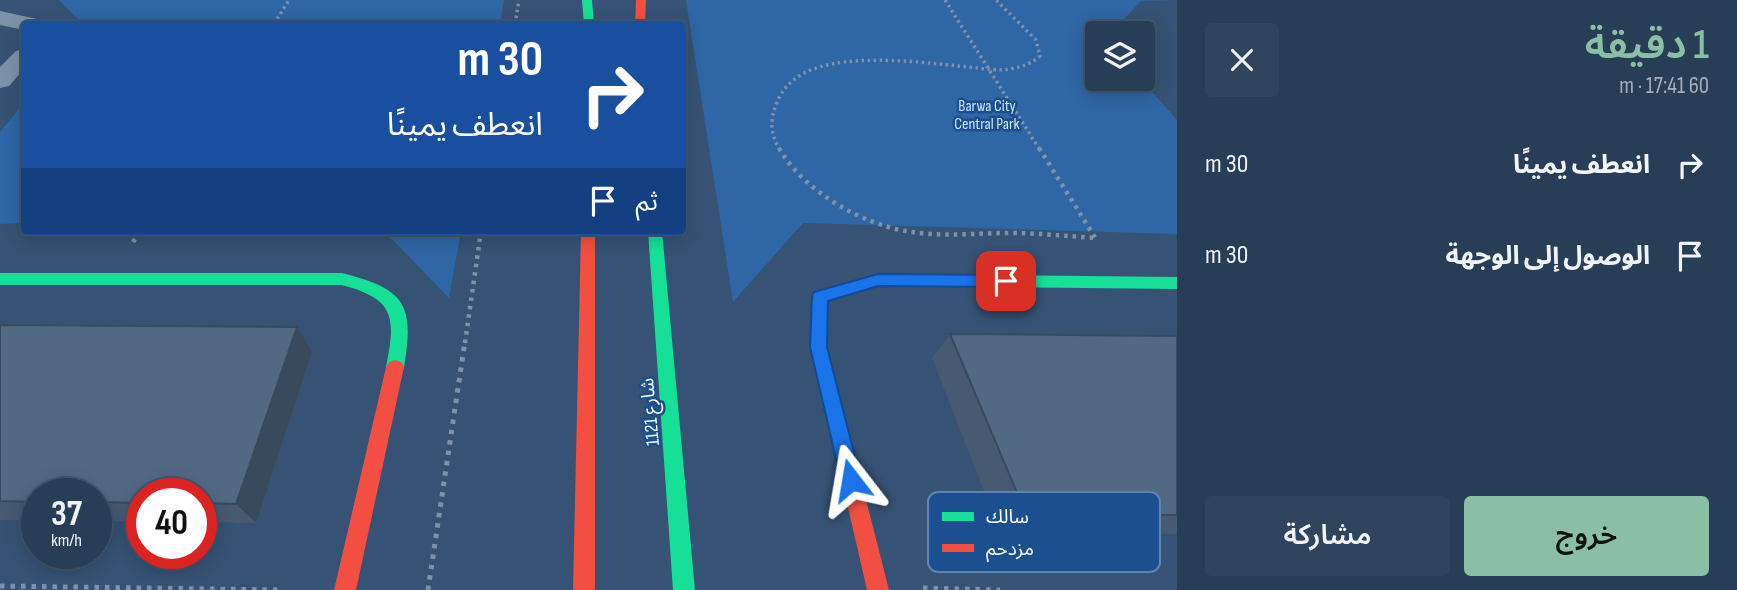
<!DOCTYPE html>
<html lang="ar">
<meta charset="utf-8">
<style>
:root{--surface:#283e57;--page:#30455d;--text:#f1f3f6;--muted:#a5aeba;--line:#44576d;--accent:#8abfa5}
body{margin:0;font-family:"Sofia Sans Condensed","Noto Sans Arabic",sans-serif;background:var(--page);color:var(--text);direction:rtl;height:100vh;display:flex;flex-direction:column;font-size:26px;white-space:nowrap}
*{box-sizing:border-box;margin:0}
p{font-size:23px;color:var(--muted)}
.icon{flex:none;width:38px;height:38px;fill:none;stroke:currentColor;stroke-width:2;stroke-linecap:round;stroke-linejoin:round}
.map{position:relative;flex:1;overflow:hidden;direction:ltr}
.sheet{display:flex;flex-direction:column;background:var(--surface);width:560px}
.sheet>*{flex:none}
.banner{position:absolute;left:21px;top:21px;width:665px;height:214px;border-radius:7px;box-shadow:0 4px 18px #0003,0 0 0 2px var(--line);direction:rtl;background:#1a4fa0;color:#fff;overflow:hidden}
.buttons{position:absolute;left:1085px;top:21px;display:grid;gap:14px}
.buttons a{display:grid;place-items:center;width:70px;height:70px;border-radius:7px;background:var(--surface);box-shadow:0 4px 18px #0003,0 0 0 2px var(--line);font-size:35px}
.speed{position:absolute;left:21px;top:478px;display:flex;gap:14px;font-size:35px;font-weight:700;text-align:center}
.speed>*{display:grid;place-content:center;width:91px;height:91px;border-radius:50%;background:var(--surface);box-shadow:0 4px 18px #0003,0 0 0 2px var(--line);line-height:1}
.speed small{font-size:18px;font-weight:400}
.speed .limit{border:10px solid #d22;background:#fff;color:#111}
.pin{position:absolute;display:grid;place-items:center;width:60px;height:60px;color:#fff;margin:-30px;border-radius:14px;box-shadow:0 4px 10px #0006}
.me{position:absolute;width:77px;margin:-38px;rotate:346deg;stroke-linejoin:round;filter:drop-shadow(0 0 5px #0008)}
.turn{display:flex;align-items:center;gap:24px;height:147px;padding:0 28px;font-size:32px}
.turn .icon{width:91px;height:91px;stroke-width:2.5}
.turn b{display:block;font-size:49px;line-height:60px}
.then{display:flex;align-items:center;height:66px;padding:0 28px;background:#0003;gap:14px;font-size:26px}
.round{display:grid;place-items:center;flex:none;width:74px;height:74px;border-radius:7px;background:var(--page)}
.head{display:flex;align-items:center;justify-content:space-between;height:119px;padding:0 28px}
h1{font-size:42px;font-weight:600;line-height:52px;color:var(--accent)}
.primary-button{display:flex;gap:14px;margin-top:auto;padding:14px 28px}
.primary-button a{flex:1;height:80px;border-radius:7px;background:var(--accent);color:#111;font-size:28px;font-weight:600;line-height:80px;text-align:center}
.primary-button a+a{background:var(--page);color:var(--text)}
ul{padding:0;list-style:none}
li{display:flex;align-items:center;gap:21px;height:91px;padding:0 28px}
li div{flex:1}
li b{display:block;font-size:26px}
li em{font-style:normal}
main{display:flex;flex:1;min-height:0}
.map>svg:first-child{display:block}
.green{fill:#2f66a5}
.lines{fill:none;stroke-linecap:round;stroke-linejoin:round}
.path-far2{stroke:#7d92a8;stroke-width:3.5;stroke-dasharray:2.5 3.5;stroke-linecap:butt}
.path-far1{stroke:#7d92a8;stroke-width:4.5;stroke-dasharray:3.5 5;stroke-linecap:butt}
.path{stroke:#7d92a8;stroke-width:5;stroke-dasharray:4.5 6;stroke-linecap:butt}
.street{fill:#7d92a8;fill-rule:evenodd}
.fast{fill:#16e098;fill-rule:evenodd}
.jam{fill:#f24e42;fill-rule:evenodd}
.wall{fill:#475a72}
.shaded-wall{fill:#394a5c}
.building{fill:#526984;stroke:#394a5c;stroke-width:2}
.route{fill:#1a73e8;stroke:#114b97;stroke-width:2}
.labels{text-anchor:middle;stroke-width:5;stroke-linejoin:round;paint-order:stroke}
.far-park-label{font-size:16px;fill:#cfe3fa;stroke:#1b4f8f}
.street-label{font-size:19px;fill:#fff;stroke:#1b4f8f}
.key{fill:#1b4f8f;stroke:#5f84b1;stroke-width:2}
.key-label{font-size:19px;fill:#fff}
</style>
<main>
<section class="sheet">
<div class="head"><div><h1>1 دقيقة</h1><p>60 m · 17:41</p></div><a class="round"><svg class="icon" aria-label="close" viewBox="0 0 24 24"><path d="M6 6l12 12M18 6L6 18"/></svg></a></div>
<ul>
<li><svg class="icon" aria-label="right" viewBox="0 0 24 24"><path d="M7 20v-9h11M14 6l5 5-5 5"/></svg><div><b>انعطف يمينًا</b></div><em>30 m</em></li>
<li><svg class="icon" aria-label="arrive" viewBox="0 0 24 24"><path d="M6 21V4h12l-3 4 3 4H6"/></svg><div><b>الوصول إلى الوجهة</b></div><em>30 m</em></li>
</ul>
<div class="primary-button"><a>خروج</a><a>مشاركة</a></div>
</section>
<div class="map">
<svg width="1177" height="590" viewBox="0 0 1177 590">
<rect width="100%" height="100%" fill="#365274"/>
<g class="green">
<polygon points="59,0 504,0 500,24 83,24"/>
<polygon points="686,0 1177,0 1141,1 1111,33 1097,33 1097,79 1141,79 1177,120 1177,234 803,223 733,302"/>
<polygon points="24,103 24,223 0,224 0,132"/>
<polygon points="384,231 461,231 449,298"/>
</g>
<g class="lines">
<g class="path-far2">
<polyline points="945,0 1040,150"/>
<polyline points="274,24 289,0"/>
<polyline points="515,24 519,0"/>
<path d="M780,150C769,132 770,118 778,100C805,36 946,68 1003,70C1017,68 1029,66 1040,56L1036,40L996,0"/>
</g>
<g class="path-far1">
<path d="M779,148C803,191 864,226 912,232C944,237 977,233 1009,233C1038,233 1066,236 1095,238"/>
<polyline points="1039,148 1096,239"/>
<polyline points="133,242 140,231"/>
<polyline points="465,343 481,231"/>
</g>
<g class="path">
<polyline points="0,586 282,590"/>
<polyline points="923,588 1000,590"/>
<polyline points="428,590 465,341"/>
</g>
<g class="street">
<polygon points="0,11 37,19 40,24 24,24 24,30 0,25"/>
<polygon points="24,49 24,69 9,86 0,88 0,67 16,51"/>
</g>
<g class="fast">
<polygon points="582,0 592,0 594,24 584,24"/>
<polygon points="648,231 662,231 695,590 673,590"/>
<path d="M0,273H342C404,289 415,303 404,367L401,372L395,374L389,372L386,367C396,317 395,299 342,285H0Z"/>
<polygon points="900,274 1177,277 1177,289 900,286 892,280"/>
</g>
<g class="jam">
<polygon points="636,0 646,0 645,24 635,24"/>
<polygon points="581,231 595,231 595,590 573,590"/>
<polygon points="878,274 900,274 908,280 900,286 878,286 828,301 827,347 889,590 867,590 811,347 812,297 814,293"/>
<polygon points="395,360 401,362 404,367 356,590 334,590 386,367 389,362"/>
</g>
</g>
<g class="wall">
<polygon points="0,325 312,352 256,523 201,522 201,494 142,494 142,521 96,521 96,494 37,494 37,520 0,520"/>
<polygon points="950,334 1177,336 1177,534 1000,532 932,358"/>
</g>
<polygon class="shaded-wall" points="297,327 312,352 256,523 236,504"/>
<g class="building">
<polygon points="0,325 297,327 236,504 201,503 201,494 142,494 142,503 96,502 96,494 37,494 37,502 0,501"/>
<polygon points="950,334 1177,336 1177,515 1026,514"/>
</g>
<polygon class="route" points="878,274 1006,275 1014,281 1006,287 878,286 828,301 827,347 861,480 858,487 851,489 844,487 841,480 810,347 812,297 814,292"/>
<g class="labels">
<g class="far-park-label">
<text x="987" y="111">Barwa City<tspan x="987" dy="18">Central Park</tspan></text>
</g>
<g class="street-label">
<text transform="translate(649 412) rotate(-95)" y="7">شارع 1121</text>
</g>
</g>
<rect x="928" y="492" width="232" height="80" rx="10" class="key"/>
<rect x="942" y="512" width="32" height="9" fill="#16e098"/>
<rect x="942" y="544" width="32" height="8" fill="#f24e42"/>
<g class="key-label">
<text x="986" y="523">سالك</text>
<text x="986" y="555">مزدحم</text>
</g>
</svg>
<div class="buttons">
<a><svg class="icon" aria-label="layers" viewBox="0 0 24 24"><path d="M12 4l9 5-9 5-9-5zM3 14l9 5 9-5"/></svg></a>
</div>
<div class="speed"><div>37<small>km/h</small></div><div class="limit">40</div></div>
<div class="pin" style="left:1006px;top:281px;background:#d93025"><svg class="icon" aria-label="arrive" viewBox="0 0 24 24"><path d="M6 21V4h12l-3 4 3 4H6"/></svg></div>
<svg class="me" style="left:851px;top:480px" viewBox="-20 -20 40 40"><path d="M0-17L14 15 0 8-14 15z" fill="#1a73e8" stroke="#fff" stroke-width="4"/></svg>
<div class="banner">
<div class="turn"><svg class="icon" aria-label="right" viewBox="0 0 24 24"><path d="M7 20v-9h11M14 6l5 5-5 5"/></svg><div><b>30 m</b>انعطف يمينًا</div></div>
<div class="then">ثم<svg class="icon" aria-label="arrive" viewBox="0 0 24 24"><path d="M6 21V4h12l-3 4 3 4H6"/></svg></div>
</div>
</div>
</main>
